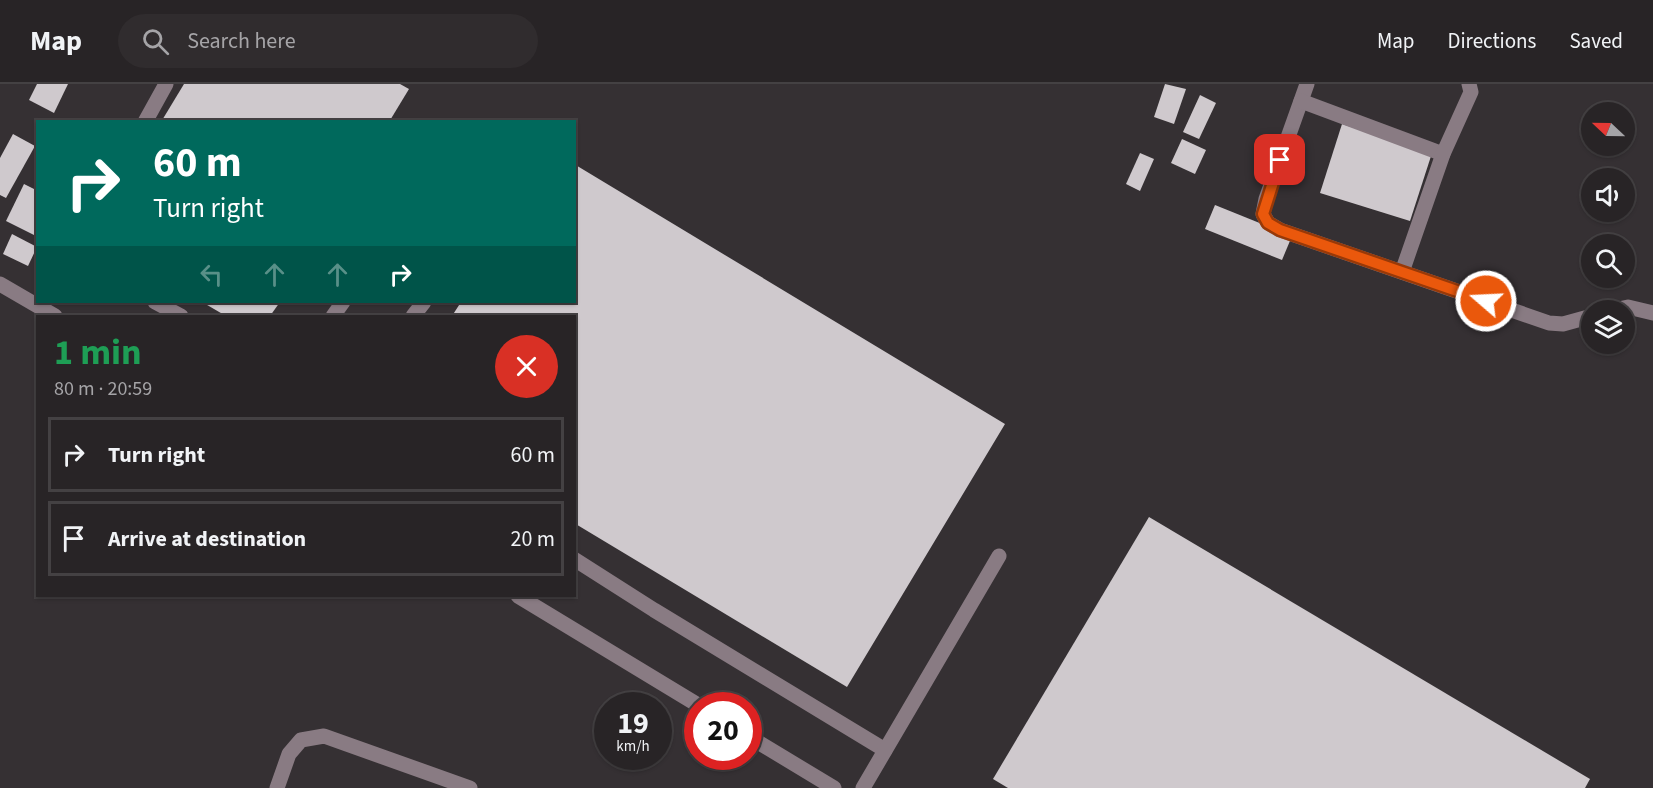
<!DOCTYPE html>
<meta charset="utf-8">
<style>
:root{--surface:#282426;--page:#302c2e;--text:#f1f3f6;--muted:#a5a4a7;--line:#444143}
body{margin:0;font-family:"Source Sans 3",sans-serif;background:var(--page);color:var(--text);height:100vh;display:flex;flex-direction:column;font-size:22px;white-space:nowrap}
*{box-sizing:border-box;margin:0}
p{font-size:20px;color:var(--muted)}
.icon{flex:none;width:33px;height:33px;fill:none;stroke:currentColor;stroke-width:2;stroke-linecap:round;stroke-linejoin:round}
.map{position:relative;flex:1;overflow:hidden}
.sheet{position:absolute;left:36px;top:231px;width:540px;height:282px;display:flex;flex-direction:column;background:var(--surface);border-radius:0px;box-shadow:0 2px 4px #0004,0 0 0 2px var(--line)}
.sheet>*{flex:none}
.top-card{position:absolute;left:36px;top:36px;width:540px;height:183px;border-radius:0px;box-shadow:0 2px 4px #0004,0 0 0 2px var(--line);background:#00695c;color:#fff;overflow:hidden}
.needle{width:39px;rotate:292deg}
.tools{position:absolute;left:1581px;top:18px;display:grid;gap:12px}
.tools a{display:grid;place-items:center;width:54px;height:54px;border-radius:50%;background:var(--surface);box-shadow:0 2px 4px #0004,0 0 0 2px var(--line);font-size:30px}
.speed{position:absolute;left:594px;top:608px;display:flex;gap:12px;font-size:30px;font-weight:700;text-align:center}
.speed>*{display:grid;place-content:center;width:78px;height:78px;border-radius:50%;background:var(--surface);box-shadow:0 2px 4px #0004,0 0 0 2px var(--line);line-height:1}
.speed small{font-size:15px;font-weight:400}
.speed .limit{border:9px solid #d22;background:#fff;color:#111}
.pin{position:absolute;display:grid;place-items:center;width:51px;height:51px;color:#fff;margin:-26px;border-radius:12px;box-shadow:0 3px 9px #0006}
.me{position:absolute;width:66px;margin:-33px;rotate:289deg;stroke-linejoin:round;filter:drop-shadow(0 0 4px #0008)}
.turn{display:flex;align-items:center;gap:21px;height:126px;padding:0 18px;font-size:27px}
.turn .icon{width:78px;height:78px;stroke-width:2.5}
.turn b{display:block;font-size:42px;line-height:51px}
.lanes{display:flex;align-items:center;height:57px;padding:0 18px;background:#0003;justify-content:center;gap:30px;direction:ltr}
.lanes .off{opacity:.35}
.round{display:grid;place-items:center;flex:none;width:63px;height:63px;border-radius:32px;background:var(--page)}
.overview{display:flex;align-items:center;justify-content:space-between;height:102px;padding:0 18px}
h1{font-size:36px;font-weight:700;line-height:45px;color:#1e9e55}
ul{padding:0;list-style:none}
li{display:flex;align-items:center;gap:18px;height:75px;margin:0 12px 9px;padding:0 6px;border:3px solid var(--line);border-radius:0px}
li div{flex:1}
li b{display:block;font-size:22px}
li em{font-style:normal}
header{display:flex;align-items:center;gap:36px;box-sizing:border-box;height:84px;padding:0 30px;background:var(--surface);border-bottom:2px solid var(--line)}
header strong{font-size:28px}
nav{display:flex;gap:33px;margin-inline-start:auto;font-size:21px}
.search{width:420px;height:54px;background:var(--page);display:flex;align-items:center;gap:15px;box-sizing:border-box;padding:0 21px;border-radius:33px;color:var(--muted);font-size:22px}
.map>svg:first-child{display:block}
.building{fill:#cfc9cd}
.lines{fill:none;stroke-linecap:round;stroke-linejoin:round}
.minor{stroke:#897b83;stroke-width:15}
.route-casing{stroke:#983908;stroke-width:15}
.route{stroke:#ea580c;stroke-width:10}
</style>
<header>
<strong>Map</strong>
<div class="search"><svg class="icon" aria-label="search" viewBox="0 0 24 24"><circle cx="10" cy="10" r="6"/><path d="M15 15l6 6"/></svg>Search here</div>
<nav><a>Map</a><a>Directions</a><a>Saved</a></nav>
</header>
<div class="map">
<svg width="1653" height="704" viewBox="0 0 1653 704">
<rect width="100%" height="100%" fill="#353033"/>
<g class="building">
<polygon points="37,0 68,0 54,29 29,16"/>
<polygon points="184,0 400,0 409,5 389,38 161,38"/>
<polygon points="1165,0 1186,5 1174,40 1154,33"/>
<polygon points="1200,11 1216,19 1199,55 1183,48"/>
<polygon points="1342,40 1432,69 1410,137 1320,109"/>
<polygon points="13,50 35,62 6,114 0,111 0,74"/>
<polygon points="1182,55 1206,66 1195,90 1171,79"/>
<polygon points="1140,69 1154,75 1140,107 1126,100"/>
<polygon points="574,80 1005,340 847,603 574,439 574,232 452,232 461,218 574,218"/>
<polygon points="24,100 38,107 38,153 6,137"/>
<polygon points="1215,121 1292,152 1282,176 1205,145"/>
<polygon points="12,150 37,163 28,182 3,170"/>
<polygon points="202,218 280,218 270,232 226,232"/>
<polygon points="1149,433 1590,695 1585,704 1008,704 993,695"/>
</g>
<g class="lines">
<g class="minor">
<polyline points="1307,0 1266,115 1263,130 1268,139 1280,146 1549,239 1563,240 1592,232"/>
<polyline points="1301,17 1443,70"/>
<polyline points="145,38 166,0"/>
<polyline points="1402,188 1443,70 1471,8 1469,0"/>
<polyline points="0,200 55,232"/>
<polyline points="155,218 181,232"/>
<polyline points="1614,226 1628,223 1653,229"/>
<polyline points="333,232 343,218"/>
<polyline points="413,232 424,218"/>
<polyline points="574,475 654,526 885,666"/>
<polyline points="518,512 698,621"/>
<polyline points="748,652 834,704"/>
<polyline points="277,704 289,670 301,656 324,652 470,704"/>
<polyline points="863,704 999,472"/>
</g>
</g>
<g class="lines">
<g class="route-casing">
<polyline id="route" points="1280,76 1263,130 1268,139 1280,146 1486,217"/>
</g>
<use href="#route" class="route"/>
</g>
</svg>
<div class="tools">
<a><svg class="needle" viewBox="-14 -14 28 28"><path d="M0-13l5 13h-10z" fill="#e53935"/><path d="M0 13l5-13h-10z" fill="#a5a4a7"/></svg></a>
<a><svg class="icon" aria-label="sound" viewBox="0 0 24 24"><path d="M4 9h4l5-4v14l-5-4H4zM17 9q2 3 0 6"/></svg></a>
<a><svg class="icon" aria-label="search" viewBox="0 0 24 24"><circle cx="10" cy="10" r="6"/><path d="M15 15l6 6"/></svg></a>
<a><svg class="icon" aria-label="layers" viewBox="0 0 24 24"><path d="M12 4l9 5-9 5-9-5zM3 14l9 5 9-5"/></svg></a>
</div>
<div class="speed"><div>19<small>km/h</small></div><div class="limit">20</div></div>
<div class="pin" style="left:1280px;top:76px;background:#d93025"><svg class="icon" aria-label="arrive" viewBox="0 0 24 24"><path d="M6 21V4h12l-3 4 3 4H6"/></svg></div>
<svg class="me" style="left:1486px;top:217px" viewBox="-20 -20 40 40"><circle r="17" fill="#ea580c" stroke="#fff" stroke-width="3"/><path d="M0-11L8 9 0 5-8 9z" fill="#fff"/></svg>
<div class="top-card">
<div class="turn"><svg class="icon" aria-label="right" viewBox="0 0 24 24"><path d="M7 20v-9h11M14 6l5 5-5 5"/></svg><div><b>60 m</b>Turn right</div></div>
<div class="lanes"><svg class="icon off" aria-label="left" viewBox="0 0 24 24"><path d="M17 20v-9H6M10 6l-5 5 5 5"/></svg><svg class="icon off" aria-label="ahead" viewBox="0 0 24 24"><path d="M12 20V5M6 11l6-6 6 6"/></svg><svg class="icon off" aria-label="ahead" viewBox="0 0 24 24"><path d="M12 20V5M6 11l6-6 6 6"/></svg><svg class="icon" aria-label="right" viewBox="0 0 24 24"><path d="M7 20v-9h11M14 6l5 5-5 5"/></svg></div>
</div>
<section class="sheet">
<div class="overview"><div><h1>1 min</h1><p>80 m · 20:59</p></div><a class="round" style="background:#d93025;color:#fff"><svg class="icon" aria-label="close" viewBox="0 0 24 24"><path d="M6 6l12 12M18 6L6 18"/></svg></a></div>
<ul>
<li><svg class="icon" aria-label="right" viewBox="0 0 24 24"><path d="M7 20v-9h11M14 6l5 5-5 5"/></svg><div><b>Turn right</b></div><em>60 m</em></li>
<li><svg class="icon" aria-label="arrive" viewBox="0 0 24 24"><path d="M6 21V4h12l-3 4 3 4H6"/></svg><div><b>Arrive at destination</b></div><em>20 m</em></li>
</ul>
</section>
</div>
